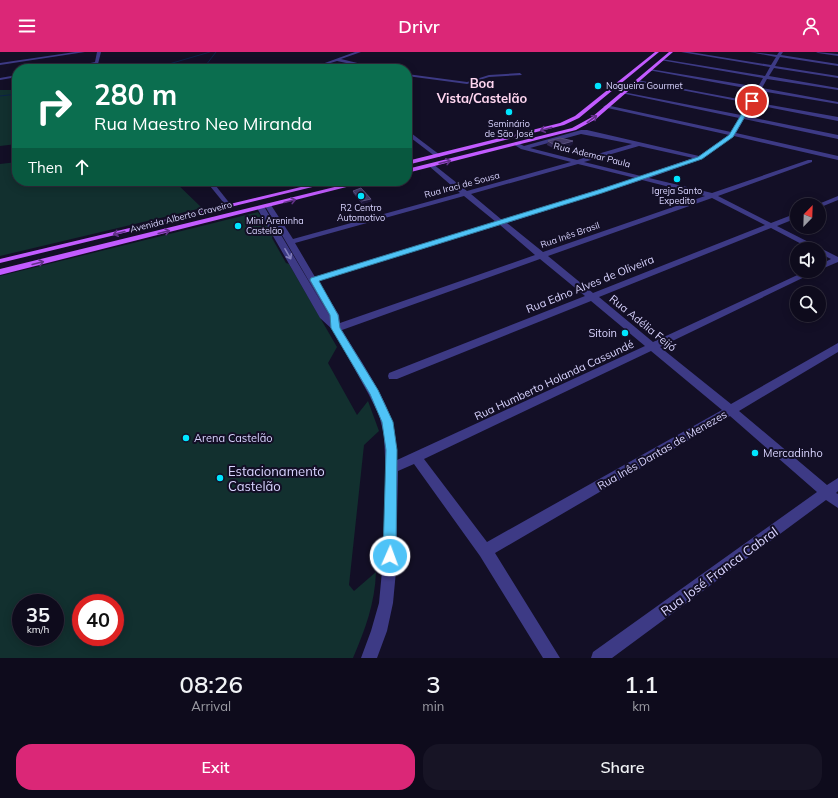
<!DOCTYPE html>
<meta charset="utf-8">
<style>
:root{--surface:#0e0b1c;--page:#171425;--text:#f1f3f6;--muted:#9b9ba3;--line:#2e2b3b;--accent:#db2777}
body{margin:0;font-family:Mulish,sans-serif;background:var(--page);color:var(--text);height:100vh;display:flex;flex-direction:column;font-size:15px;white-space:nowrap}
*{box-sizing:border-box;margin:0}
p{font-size:13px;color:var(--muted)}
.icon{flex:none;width:22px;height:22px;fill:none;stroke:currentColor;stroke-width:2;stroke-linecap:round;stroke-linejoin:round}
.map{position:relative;height:606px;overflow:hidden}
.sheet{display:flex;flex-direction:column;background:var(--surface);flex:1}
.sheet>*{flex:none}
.guide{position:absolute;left:12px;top:12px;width:400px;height:122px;border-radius:16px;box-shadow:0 2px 10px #0003,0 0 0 1px var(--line);background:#0b6e4f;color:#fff;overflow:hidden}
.needle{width:26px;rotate:23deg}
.buttons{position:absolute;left:790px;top:146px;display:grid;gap:8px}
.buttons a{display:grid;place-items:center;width:36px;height:36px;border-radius:50%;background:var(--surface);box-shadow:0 2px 10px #0003,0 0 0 1px var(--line);font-size:20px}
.speed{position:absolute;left:12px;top:542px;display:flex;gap:8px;font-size:20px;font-weight:700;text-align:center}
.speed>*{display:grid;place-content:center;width:52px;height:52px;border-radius:50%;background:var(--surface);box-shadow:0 2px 10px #0003,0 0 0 1px var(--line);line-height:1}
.speed small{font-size:10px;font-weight:400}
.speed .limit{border:6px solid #d22;background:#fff;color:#111}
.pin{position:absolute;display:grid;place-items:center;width:34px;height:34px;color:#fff;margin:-17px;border:2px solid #fff;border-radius:50%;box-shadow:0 1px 4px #0007}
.me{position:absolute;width:44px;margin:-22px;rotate:2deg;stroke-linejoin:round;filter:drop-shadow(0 0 3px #0008)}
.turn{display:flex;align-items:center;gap:14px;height:84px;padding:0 16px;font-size:18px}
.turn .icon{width:52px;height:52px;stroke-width:2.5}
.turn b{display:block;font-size:28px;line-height:34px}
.then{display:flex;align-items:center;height:38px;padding:0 16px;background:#0003;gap:8px;font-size:15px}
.eta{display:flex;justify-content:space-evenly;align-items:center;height:68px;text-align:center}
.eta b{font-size:24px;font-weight:600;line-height:28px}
.button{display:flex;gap:8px;margin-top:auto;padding:8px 16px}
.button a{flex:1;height:46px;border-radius:16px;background:var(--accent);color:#fff;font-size:16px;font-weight:600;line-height:46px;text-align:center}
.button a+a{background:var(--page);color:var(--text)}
header{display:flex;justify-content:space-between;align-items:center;height:52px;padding:0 16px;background:var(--accent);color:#fff;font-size:18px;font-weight:600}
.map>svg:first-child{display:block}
.green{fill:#12302f;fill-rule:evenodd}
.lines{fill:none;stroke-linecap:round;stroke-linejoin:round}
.stream{stroke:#0c2248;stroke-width:1}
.minor{fill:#3d3a85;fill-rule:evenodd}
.major{fill:#c25bff;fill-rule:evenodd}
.wall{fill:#312854}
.shaded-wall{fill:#1d163a}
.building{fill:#433a66;stroke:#5a527e}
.oneway{stroke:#623188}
.oneway2{stroke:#837fbc}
.route{fill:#4fc3f7;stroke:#337fa1}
.poi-dot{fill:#00e5ff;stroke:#130f26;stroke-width:1.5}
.labels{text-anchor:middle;stroke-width:4;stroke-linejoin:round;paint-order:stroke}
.far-poi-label{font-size:9px;fill:#d9d4ff;stroke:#130f26}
.far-street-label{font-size:9px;fill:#d9d4ff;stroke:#130f26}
.street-label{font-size:11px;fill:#d9d4ff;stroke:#130f26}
.poi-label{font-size:11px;fill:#d9d4ff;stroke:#130f26;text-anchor:start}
.far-district-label{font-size:13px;font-weight:bold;fill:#ffd6f0;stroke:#130f26}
.near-poi-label{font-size:13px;fill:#d9d4ff;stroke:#130f26;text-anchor:start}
.near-street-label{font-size:13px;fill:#d9d4ff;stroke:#130f26}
</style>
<header><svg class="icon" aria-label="menu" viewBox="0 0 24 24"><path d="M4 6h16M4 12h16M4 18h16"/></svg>Drivr<svg class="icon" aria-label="person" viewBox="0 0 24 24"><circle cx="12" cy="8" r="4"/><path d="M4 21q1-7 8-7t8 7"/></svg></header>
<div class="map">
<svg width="838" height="606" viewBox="0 0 838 606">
<rect width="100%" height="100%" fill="#130f26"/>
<g class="green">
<polygon points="0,38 17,38 17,92 0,94"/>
<polygon points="17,110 17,129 174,129 202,156 0,204 0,112"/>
<path d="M258,160L273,183L272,186L286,211L289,212L337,295L328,311L357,363L368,349L379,379L364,393L349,533L354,539L376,520C375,551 365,578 353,606H0V224ZM21,551H55V585H21ZM81,551H115V585H81Z"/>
</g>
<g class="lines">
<g class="stream">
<polyline points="152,17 210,0"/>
<polyline points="203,17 216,0"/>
<polyline points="0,44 17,42"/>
</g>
<g class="minor">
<polygon points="75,0 85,0 0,13 0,11"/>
<polygon points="97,0 101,0 98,12 73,17 64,17 95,10"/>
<polygon points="355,0 361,0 341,7 382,17 374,17 337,9 324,13 322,12"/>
<path d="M681,0H690L771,13L776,5L750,0L777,3L779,0H783L781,3L838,12V14L780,5L775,14L838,24V26L774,16L769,24L838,36V38L767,27L762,36L838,50V52L760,39L754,50L838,65V69L752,52L745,64L838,83V87L744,67L736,81L838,104V108L734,84L702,107L649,126L712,141L808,108H812V110L718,144L771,171L797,161V166L777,174L838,205V210L819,218V213L831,207L819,201V197H811L771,176L599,245L653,290L806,219H817L660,295L731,352L838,291V300L739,359L827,433L838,426V439L836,441L838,442V456L826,448L612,606H591L593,600L817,440L730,364L495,501L560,606H543L480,504L414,412L398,419L396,519L393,551L387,579L377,606H361L371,579L379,551L382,519L386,429L384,383L379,363L369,343L333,278L320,266L257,156L261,154L265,156L330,265L265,154L267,153H271L293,187L460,141L429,114V112H433L467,139L571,110L521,97L513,92L516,90L524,94L581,78H587L699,104L729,83L603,55L606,53L731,80L739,66L621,41L623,40L741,63L748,51L635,29L637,28L749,49L756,38L648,18L650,17L758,35L763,26L660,8L662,7L765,24L770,15ZM581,82L632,92L577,108L530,96ZM639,94L693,106L641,124L584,110ZM578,112L635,126L502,168L471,142ZM642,128L705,144L543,200L507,171ZM464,144L496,170L315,225L295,191ZM712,146L765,173L593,241L548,204ZM500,173L535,203L340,271L339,263L318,229ZM540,207L585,244L389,321L388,324L389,327H397L591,249L645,294L397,408C396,393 396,377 390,363C378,333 358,305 342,278ZM651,299L722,358L487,490L424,407Z"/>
<polygon points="816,0 838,2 838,4 818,1"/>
<polygon points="38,12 41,13 39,17 35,17"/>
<polygon points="520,21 522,23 489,25 467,32 407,24 407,22 467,30 489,23"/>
<polygon points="17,23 17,25 0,28 0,26"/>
<polygon points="407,78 440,103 440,105 436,105 407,83"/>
<polygon points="206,129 212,129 231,153 231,155 227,155"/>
<polygon points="838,144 838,148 821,155 819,156 819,153 816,153"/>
</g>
<g class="major">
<polygon points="655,0 659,0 579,66 564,73 407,113 407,109 560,71 575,64"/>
<polygon points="669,0 673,0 596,67 576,78 407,121 407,117 572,76 592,65"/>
<polygon points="326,129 337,129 0,211 0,207"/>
<polygon points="359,129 370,129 0,223 0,217"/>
</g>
</g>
<g class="wall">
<polygon points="548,89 573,89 572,93 555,97 547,93"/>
<polygon points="353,139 371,147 372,149 362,152 353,141"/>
</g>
<g class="shaded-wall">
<polygon points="573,89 572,93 555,97 556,94"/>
<polygon points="371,147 372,149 362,152 362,149"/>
</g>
<g class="building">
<polygon points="560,86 573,89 556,94 548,89"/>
<polygon points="361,136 371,147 362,149 353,139"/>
</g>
<defs><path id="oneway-shaft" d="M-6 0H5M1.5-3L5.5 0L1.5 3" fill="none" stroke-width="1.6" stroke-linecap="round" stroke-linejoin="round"/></defs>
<g class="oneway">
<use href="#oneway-shaft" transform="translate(592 67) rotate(-37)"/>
<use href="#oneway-shaft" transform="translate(546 77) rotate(165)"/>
<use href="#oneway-shaft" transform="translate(445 110) rotate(-14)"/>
<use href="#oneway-shaft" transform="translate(290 149) rotate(-14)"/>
<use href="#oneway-shaft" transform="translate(164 180) rotate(-14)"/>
<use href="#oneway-shaft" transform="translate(119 181) rotate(166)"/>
<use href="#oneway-shaft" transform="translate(38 211) rotate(-14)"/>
</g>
<use class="oneway2" href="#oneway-shaft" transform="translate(288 202) rotate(60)"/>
<polygon class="route" points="750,48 754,49 733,85 702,107 602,141 319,229 338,263 340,276 378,338 393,370 397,398 396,504 394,508 390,510 385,508 383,504 386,398 382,370 370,342 331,276 330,263 310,228 311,226 598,138 698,105 729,83"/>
<g class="poi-dot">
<circle cx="598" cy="34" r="4"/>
<circle cx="509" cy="60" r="4"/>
<circle cx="677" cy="127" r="4"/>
<circle cx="361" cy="144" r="4"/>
<circle cx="238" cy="174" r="4"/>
<circle cx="625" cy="281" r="4"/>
<circle cx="186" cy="386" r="4"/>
<circle cx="755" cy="401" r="4"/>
<circle cx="220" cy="426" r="4"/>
</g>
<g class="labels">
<g class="far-poi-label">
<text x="606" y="37" text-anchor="start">Nogueira Gourmet</text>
<text x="509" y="75">Seminário<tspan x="509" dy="10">de São José</tspan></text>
<text x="677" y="142">Igreja Santo<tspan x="677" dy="10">Expedito</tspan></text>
<text x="361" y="159">R2 Centro<tspan x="361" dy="10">Automotivo</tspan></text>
<text x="246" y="172" text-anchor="start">Mini Areninha<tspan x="246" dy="10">Castelão</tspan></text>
</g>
<g class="far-street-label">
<text transform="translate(592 103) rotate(14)" y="3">Rua Ademar Paula</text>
<text transform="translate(462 133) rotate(-15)" y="3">Rua Iraci de Sousa</text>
<text transform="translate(181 165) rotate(-14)" y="3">Avenida Alberto Craveiro</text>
<text transform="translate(570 183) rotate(-19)" y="3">Rua Inês Brasil</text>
</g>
<g class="street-label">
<text transform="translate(590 232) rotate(-22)" y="4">Rua Edno Alves de Oliveira</text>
<text transform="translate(643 271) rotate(39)" y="4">Rua Adélia Feijó</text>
<text transform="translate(554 328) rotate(-25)" y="4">Rua Humberto Holanda Cassundé</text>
<text transform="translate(662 398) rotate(-30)" y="4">Rua Inês Dantas de Menezes</text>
</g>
<g class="poi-label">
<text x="617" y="285" text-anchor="end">Sitoin</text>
<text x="194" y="390">Arena Castelão</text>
<text x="763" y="405">Mercadinho</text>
</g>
<g class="far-district-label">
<text x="482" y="36">Boa<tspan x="482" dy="15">Vista/Castelão</tspan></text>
</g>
<g class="near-poi-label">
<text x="228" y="424">Estacionamento<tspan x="228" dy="15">Castelão</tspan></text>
</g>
<g class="near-street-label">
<text transform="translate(719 519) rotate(-36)" y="5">Rua José Franca Cabral</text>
</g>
</g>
</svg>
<div class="buttons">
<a><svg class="needle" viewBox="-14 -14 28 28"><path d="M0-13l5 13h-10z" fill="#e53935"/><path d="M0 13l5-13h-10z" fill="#9b9ba3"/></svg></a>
<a><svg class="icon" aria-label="sound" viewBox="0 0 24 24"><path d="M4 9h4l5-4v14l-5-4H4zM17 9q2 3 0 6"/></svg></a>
<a><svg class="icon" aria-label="search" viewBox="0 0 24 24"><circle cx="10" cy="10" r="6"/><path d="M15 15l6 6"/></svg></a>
</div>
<div class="speed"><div>35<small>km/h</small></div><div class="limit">40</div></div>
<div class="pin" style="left:752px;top:49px;background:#d93025"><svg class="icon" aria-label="arrive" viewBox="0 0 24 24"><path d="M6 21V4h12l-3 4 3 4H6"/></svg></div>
<svg class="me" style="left:390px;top:504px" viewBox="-20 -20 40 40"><circle r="17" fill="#4fc3f7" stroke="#fff" stroke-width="3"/><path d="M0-11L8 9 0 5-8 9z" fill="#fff"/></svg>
<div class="guide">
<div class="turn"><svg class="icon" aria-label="right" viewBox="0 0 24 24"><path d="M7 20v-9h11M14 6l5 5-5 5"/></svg><div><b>280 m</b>Rua Maestro Neo Miranda</div></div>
<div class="then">Then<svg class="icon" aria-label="ahead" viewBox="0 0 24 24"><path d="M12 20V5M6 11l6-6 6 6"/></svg></div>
</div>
</div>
<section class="sheet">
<div class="eta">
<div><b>08:26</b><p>Arrival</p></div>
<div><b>3</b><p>min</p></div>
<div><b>1.1</b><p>km</p></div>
</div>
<div class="button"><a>Exit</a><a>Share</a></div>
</section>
